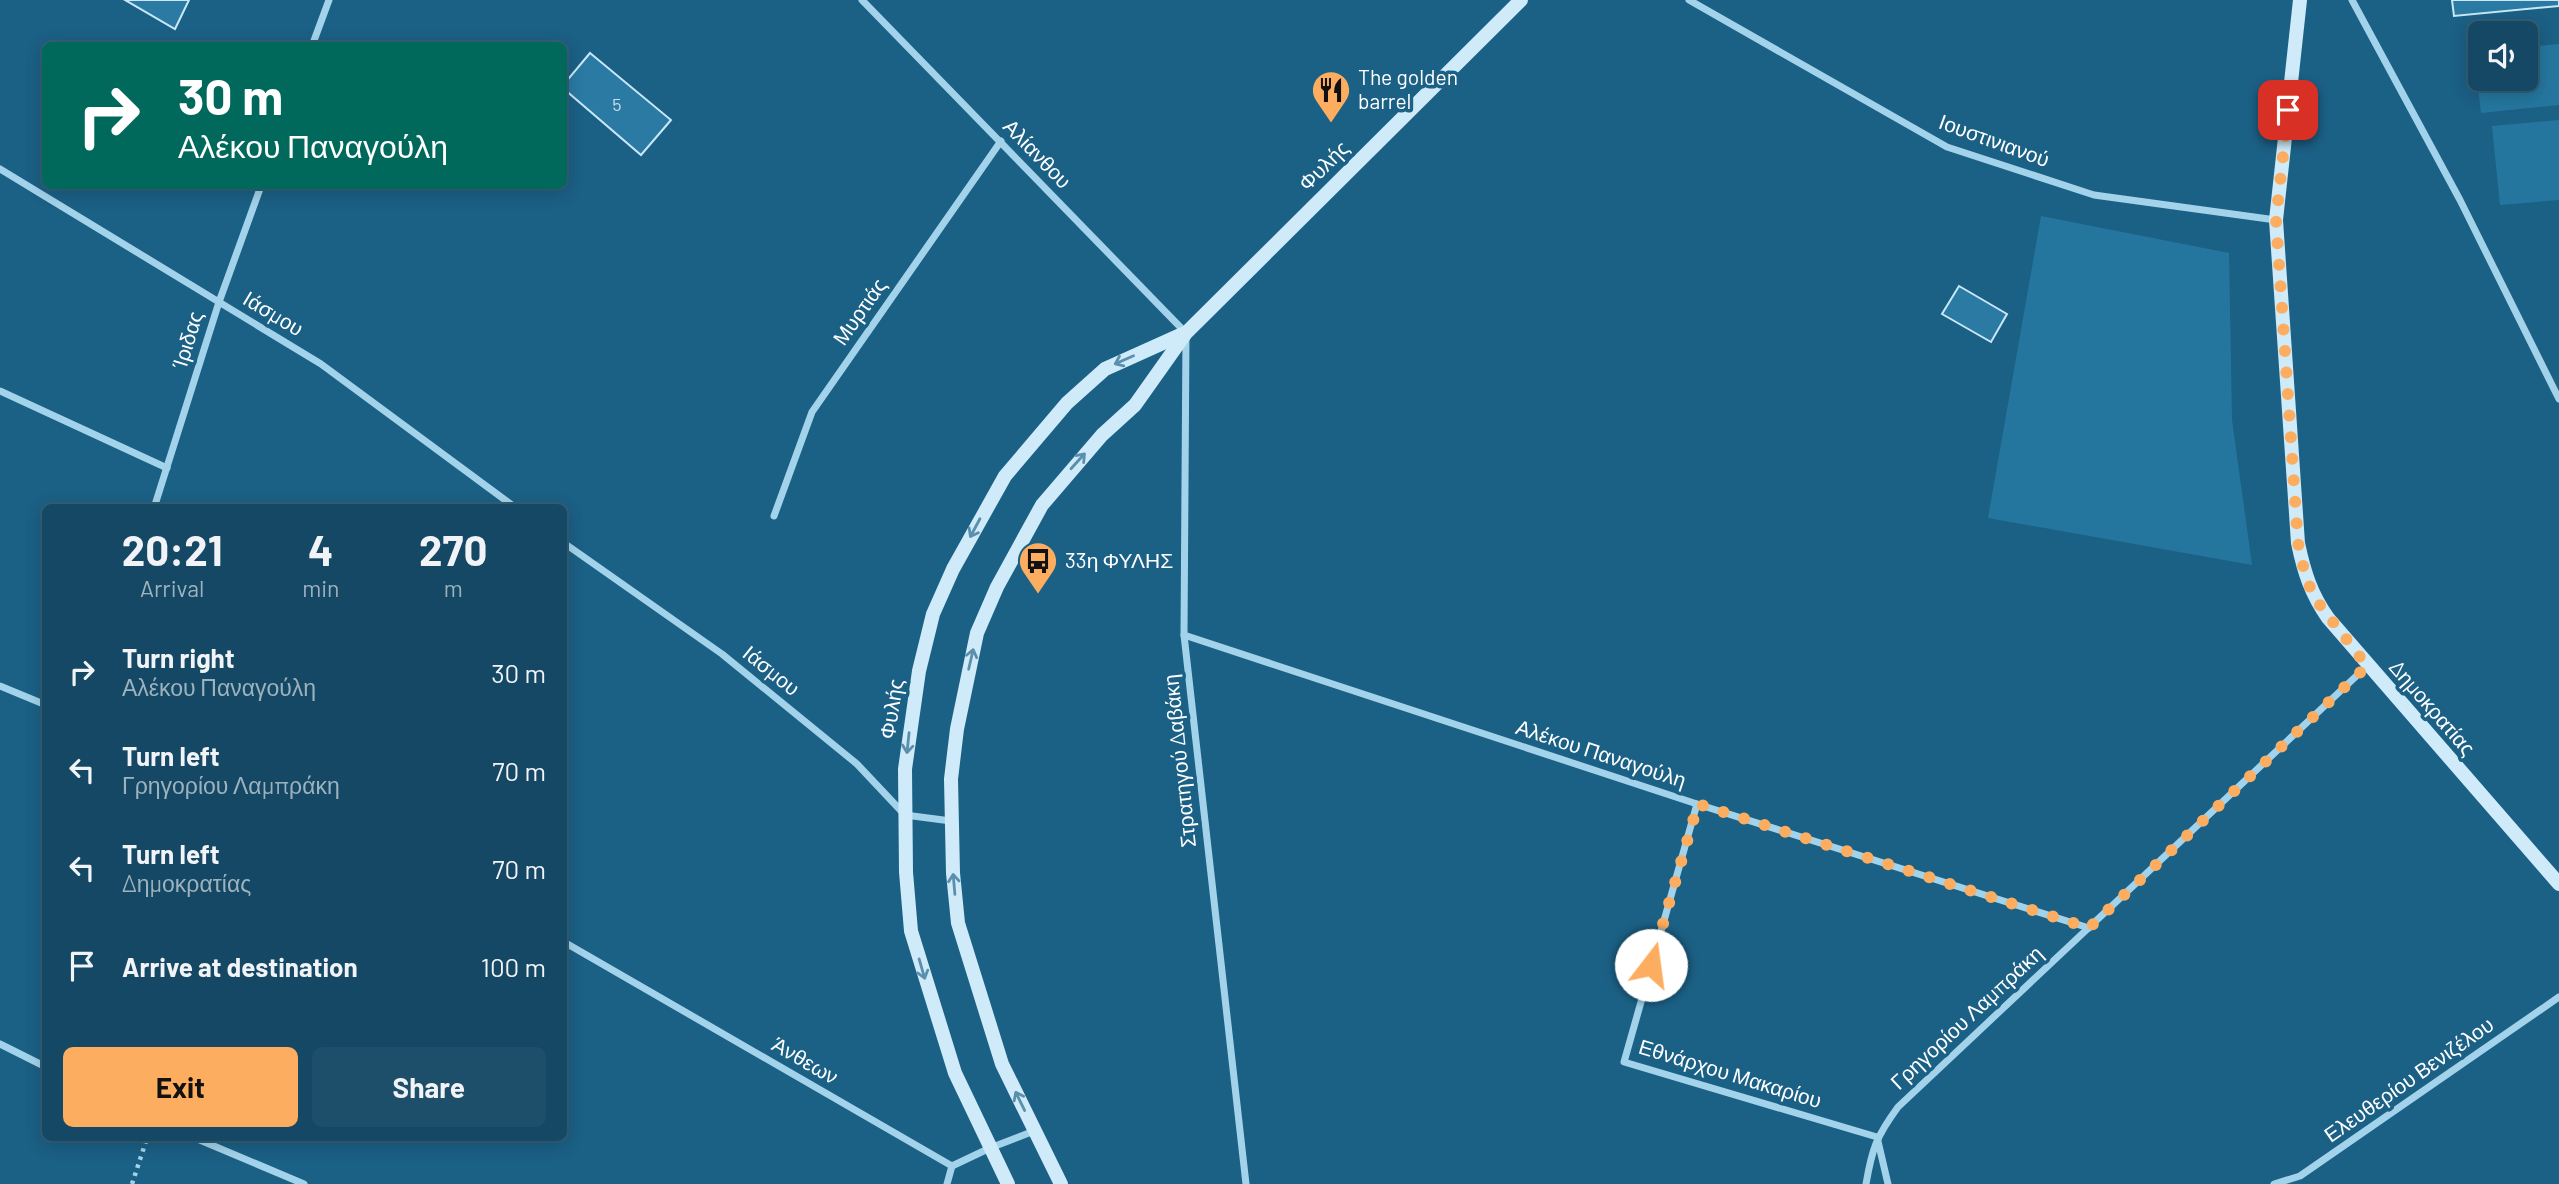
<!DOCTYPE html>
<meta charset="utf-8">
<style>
:root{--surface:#144864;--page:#1d4f6a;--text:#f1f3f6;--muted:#9db2bf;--line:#336078;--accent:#fcad60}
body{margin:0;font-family:Barlow,sans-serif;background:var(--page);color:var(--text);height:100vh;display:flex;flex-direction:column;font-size:26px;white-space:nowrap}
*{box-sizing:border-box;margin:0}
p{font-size:23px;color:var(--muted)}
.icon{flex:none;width:38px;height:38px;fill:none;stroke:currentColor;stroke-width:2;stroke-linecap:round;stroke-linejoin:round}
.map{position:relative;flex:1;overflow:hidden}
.side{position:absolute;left:42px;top:504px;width:525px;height:637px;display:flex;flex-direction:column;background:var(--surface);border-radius:10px;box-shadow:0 4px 18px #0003,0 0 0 2px var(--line)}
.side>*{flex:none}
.hud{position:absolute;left:42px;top:42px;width:525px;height:147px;border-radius:10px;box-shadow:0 4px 18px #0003,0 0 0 2px var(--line);background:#00695c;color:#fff;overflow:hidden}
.controls{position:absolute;left:2468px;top:21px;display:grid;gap:14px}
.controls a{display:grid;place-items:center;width:70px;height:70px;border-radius:10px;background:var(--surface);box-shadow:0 4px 18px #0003,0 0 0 2px var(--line);font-size:35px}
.pin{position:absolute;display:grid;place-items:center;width:60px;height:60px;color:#fff;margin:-30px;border-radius:14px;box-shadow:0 4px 10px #0006}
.me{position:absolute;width:77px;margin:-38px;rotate:15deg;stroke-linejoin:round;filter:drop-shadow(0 0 5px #0008)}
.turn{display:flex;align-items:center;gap:24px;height:147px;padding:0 21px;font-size:32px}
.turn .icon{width:91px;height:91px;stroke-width:2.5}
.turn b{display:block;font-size:49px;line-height:60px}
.eta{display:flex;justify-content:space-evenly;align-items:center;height:119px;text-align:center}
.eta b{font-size:42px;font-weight:700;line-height:49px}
.button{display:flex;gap:14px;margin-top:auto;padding:14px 21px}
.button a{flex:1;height:80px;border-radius:10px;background:var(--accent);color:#111;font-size:28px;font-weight:700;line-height:80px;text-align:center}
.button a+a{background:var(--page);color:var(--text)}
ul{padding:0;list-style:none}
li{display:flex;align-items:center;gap:21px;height:98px;padding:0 21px}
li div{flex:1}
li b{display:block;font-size:26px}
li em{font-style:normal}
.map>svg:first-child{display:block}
.green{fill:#25769e}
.building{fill:#2a7aa3;stroke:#c8e8f8;stroke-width:2}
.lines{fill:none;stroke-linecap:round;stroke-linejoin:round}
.path{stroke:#a3d3eb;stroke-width:4.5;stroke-dasharray:3.5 5;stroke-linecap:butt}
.street{stroke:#a3d3eb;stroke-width:7}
.secondary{stroke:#cfeaf8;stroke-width:14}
.oneway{stroke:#5a90ad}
.route{stroke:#fcad60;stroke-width:12;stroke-dasharray:0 21.6}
.labels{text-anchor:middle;stroke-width:7;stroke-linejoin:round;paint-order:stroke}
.number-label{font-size:18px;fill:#cadee8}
.poi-label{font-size:21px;fill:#fff;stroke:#1b6085;text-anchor:start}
.street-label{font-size:21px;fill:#fff;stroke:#1b6085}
</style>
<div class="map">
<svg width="2559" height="1184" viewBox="0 0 2559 1184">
<rect width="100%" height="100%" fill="#1b6085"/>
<g class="green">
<polygon points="2559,44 2559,105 2481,113 2474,52 2480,52 2480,79 2525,79 2525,47"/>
<polygon points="2559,120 2559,200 2500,205 2492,126"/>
<polygon points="2041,216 2229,253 2232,420 2252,565 1988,518"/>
</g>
<g class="building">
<polygon points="125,0 189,0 175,29"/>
<polygon points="2452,0 2559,0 2559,6 2454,16"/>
<polygon points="590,53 671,120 641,155 564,89 564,84"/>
<polygon points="1959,286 2007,314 1991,342 1942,314"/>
</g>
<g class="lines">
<polyline class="path" points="132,1184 147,1138"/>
<g class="street">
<polyline points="862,0 1186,333 1184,635 1246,1184"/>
<polyline points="1689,0 1947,147 2094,195 2276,220"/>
<polyline points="2352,0 2460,200 2559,399"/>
<polyline points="312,46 329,0"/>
<polyline points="0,169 321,364 516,508"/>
<polyline points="0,391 167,468"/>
<polyline points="154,508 219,302 261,186"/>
<polyline points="774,516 812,412 1001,141"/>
<polyline points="564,543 722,654 857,764 905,815 951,821"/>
<polyline points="1184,635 1697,804 2089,928"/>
<polyline points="0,686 46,705"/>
<polyline points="1697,804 1624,1062 1877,1137 1888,1184"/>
<polyline points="564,942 952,1166 990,1148 1034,1131"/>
<polyline points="0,1044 46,1067"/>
<polyline points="195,1138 304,1184"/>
<polyline points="947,1184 952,1166"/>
<path d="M1866,1184C1872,1149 1876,1137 1898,1107L2367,666"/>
<polyline points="2274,1184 2300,1176 2559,997"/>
</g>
<g class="secondary">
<path d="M2300,0L2276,220L2298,543C2304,572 2311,594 2328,618L2559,884"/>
<polyline points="1008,1184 955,1073 911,931 906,872 905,769 919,671 933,614 953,569 1005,476 1067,403 1105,369 1185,333"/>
<polyline points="1061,1184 1002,1064 958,923 953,873 951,779 957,729 977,633 997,587 1042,505 1102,435 1135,405 1186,333 1521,0"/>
</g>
</g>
<defs><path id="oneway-shaft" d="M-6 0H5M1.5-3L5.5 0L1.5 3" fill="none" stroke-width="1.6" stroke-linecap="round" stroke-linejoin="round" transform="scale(1.75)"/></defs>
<g class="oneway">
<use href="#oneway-shaft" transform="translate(1124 360) rotate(156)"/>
<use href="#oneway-shaft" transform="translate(1078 461) rotate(-48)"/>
<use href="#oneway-shaft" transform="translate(975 528) rotate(118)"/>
<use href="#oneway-shaft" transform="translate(971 659) rotate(-77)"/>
<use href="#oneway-shaft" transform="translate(908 743) rotate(96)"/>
<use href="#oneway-shaft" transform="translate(954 884) rotate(-95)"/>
<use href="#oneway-shaft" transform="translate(922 969) rotate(74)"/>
<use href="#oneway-shaft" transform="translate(1020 1101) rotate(-116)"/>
</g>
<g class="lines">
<polyline class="route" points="1651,965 1698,804 2089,928 2367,666 2313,596 2304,570 2298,543 2276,220 2288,110"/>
</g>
<defs>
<g id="restaurant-pin" transform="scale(2.0125)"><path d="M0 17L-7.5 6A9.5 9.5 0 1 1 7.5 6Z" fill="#fcad60" stroke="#1b6085"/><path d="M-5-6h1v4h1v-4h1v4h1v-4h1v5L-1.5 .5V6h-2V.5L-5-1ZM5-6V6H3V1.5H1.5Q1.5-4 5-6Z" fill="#111"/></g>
<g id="bus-pin" transform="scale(2.0125)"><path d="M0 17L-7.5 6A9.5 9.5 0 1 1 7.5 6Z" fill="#fcad60" stroke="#1b6085"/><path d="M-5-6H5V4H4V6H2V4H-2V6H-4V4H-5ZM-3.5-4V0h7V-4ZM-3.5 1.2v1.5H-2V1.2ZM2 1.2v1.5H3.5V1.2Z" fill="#111"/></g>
</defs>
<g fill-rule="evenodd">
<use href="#restaurant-pin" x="1331" y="90"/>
<use href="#bus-pin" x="1038" y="561"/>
</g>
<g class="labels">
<g class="number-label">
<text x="617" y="111">5</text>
</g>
<g class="poi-label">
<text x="1358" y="85">The golden<tspan x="1358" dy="24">barrel</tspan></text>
<text x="1065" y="568">33η ΦΥΛΗΣ</text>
</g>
<g class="street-label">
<text transform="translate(1994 141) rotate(20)" y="7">Ιουστινιανού</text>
<text transform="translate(1037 154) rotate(46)" y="7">Αλίανθου</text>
<text transform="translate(1324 166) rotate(-45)" y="7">Φυλής</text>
<text transform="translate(860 312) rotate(-55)" y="7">Μυρτιάς</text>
<text transform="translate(273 314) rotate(31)" y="7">Ιάσμου</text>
<text transform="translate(188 340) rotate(-73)" y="7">Ίριδας</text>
<text transform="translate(771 671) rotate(39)" y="7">Ιάσμου</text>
<text transform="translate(2432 708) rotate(49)" y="7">Δημοκρατίας</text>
<text transform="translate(892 709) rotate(-81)" y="7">Φυλής</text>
<text transform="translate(1601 754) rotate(18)" y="7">Αλέκου Παναγούλη</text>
<text transform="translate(1180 761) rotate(-96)" y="7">Στρατηγού Δαβάκη</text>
<text transform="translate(1967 1018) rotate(-43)" y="7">Γρηγορίου Λαμπράκη</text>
<text transform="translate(805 1061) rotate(30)" y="7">Άνθεων</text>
<text transform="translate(1730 1074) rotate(17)" y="7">Εθνάρχου Μακαρίου</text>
<text transform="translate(2409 1080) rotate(-35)" y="7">Ελευθερίου Βενιζέλου</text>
</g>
</g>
</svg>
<div class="controls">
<a><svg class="icon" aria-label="sound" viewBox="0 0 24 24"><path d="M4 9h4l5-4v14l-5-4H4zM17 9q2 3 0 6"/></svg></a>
</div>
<div class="pin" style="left:2288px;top:110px;background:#d93025"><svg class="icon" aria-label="arrive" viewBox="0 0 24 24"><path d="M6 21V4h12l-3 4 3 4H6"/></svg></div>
<svg class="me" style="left:1651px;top:965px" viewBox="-20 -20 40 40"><circle r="19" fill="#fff"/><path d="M0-13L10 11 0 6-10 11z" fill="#fcad60"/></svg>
<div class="hud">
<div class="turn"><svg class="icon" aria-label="right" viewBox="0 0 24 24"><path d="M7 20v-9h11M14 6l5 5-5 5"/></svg><div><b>30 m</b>Αλέκου Παναγούλη</div></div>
</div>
<section class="side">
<div class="eta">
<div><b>20:21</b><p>Arrival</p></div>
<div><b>4</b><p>min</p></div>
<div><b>270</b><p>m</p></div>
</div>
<ul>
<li><svg class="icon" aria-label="right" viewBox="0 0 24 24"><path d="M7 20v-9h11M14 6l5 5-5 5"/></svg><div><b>Turn right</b><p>Αλέκου Παναγούλη</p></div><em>30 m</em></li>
<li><svg class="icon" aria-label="left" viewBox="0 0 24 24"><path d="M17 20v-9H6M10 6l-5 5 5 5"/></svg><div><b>Turn left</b><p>Γρηγορίου Λαμπράκη</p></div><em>70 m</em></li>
<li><svg class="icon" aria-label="left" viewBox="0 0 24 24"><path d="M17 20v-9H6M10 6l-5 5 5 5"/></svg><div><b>Turn left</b><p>Δημοκρατίας</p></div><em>70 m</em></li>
<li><svg class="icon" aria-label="arrive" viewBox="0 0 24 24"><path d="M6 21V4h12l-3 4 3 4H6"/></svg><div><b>Arrive at destination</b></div><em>100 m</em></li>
</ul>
<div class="button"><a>Exit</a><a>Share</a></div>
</section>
</div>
